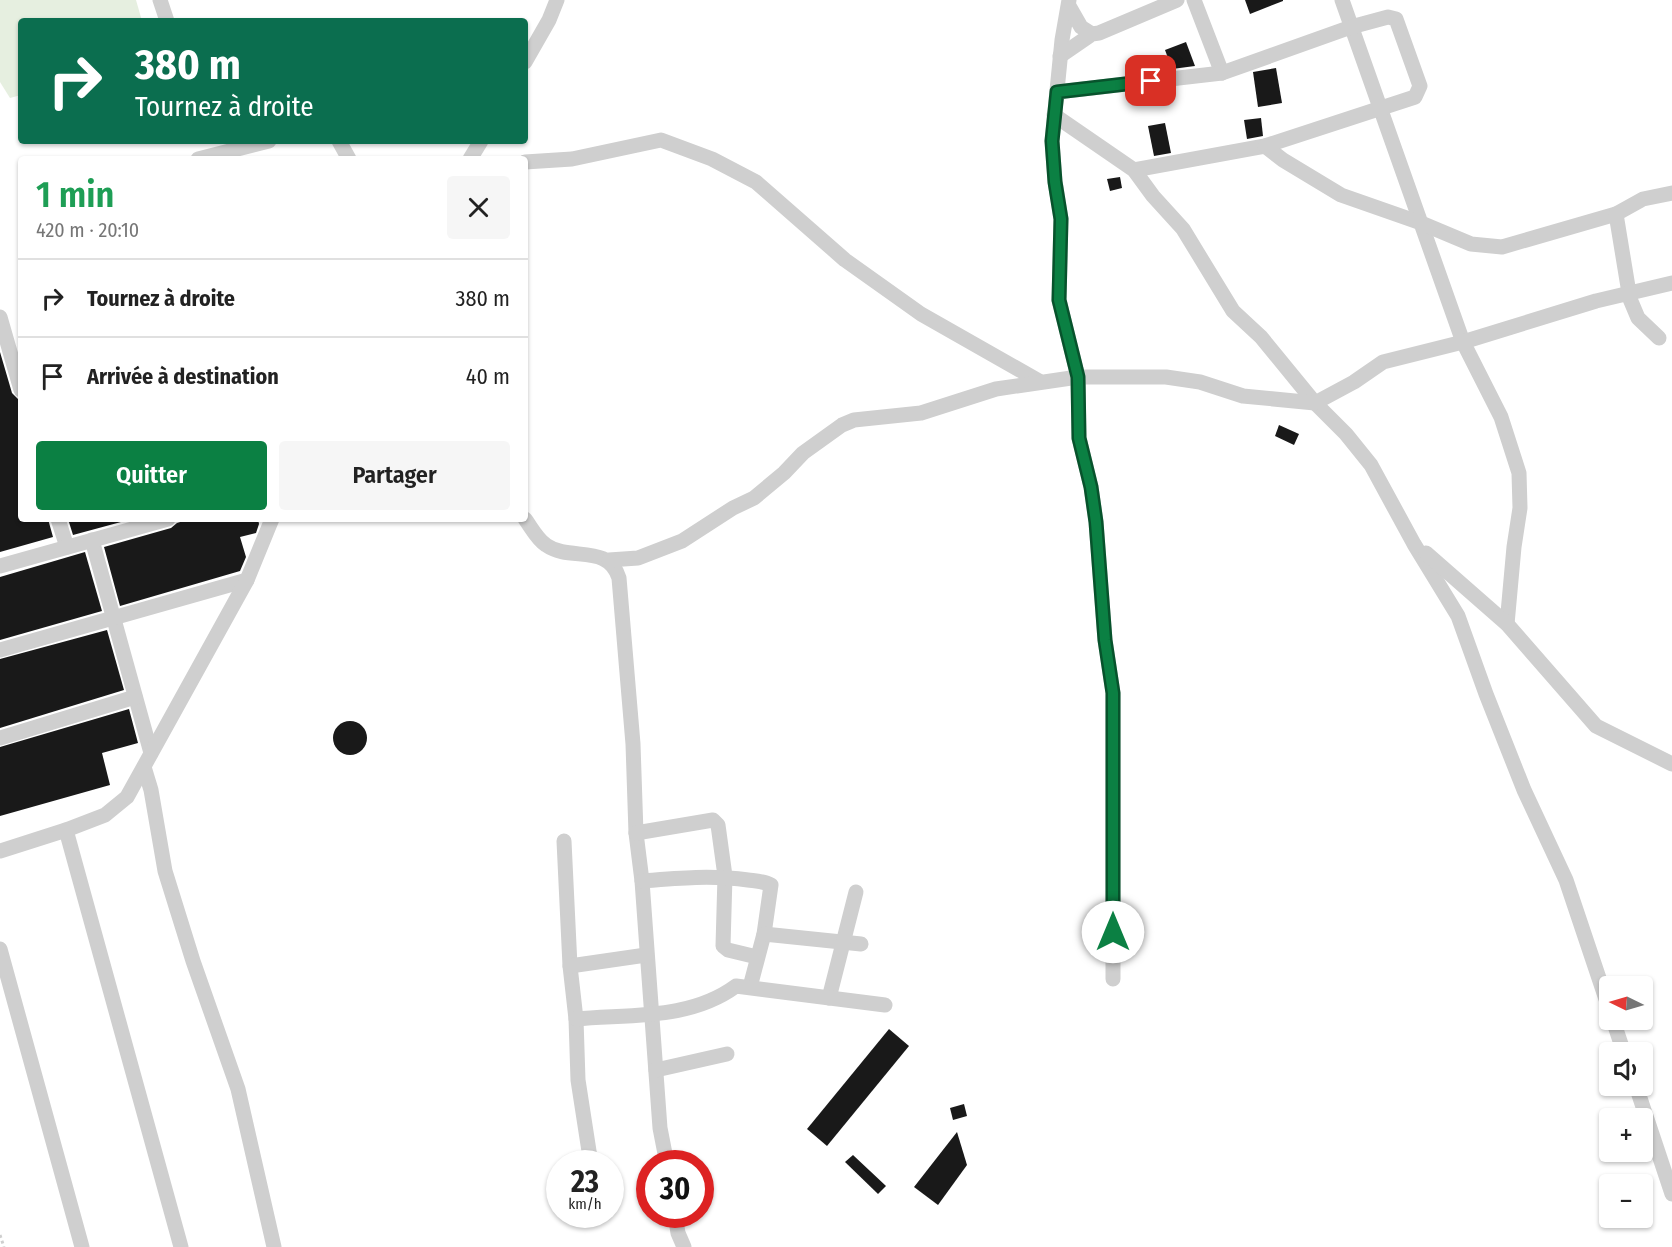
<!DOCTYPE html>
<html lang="fr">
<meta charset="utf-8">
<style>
:root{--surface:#fff;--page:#f6f6f6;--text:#222;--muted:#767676;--line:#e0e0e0;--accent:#0b8043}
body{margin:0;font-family:"Fira Sans Condensed",sans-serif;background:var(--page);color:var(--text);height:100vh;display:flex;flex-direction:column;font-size:22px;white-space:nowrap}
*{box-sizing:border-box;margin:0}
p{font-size:20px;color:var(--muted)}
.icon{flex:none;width:33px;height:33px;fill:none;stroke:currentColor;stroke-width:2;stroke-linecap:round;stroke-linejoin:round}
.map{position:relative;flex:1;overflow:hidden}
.sheet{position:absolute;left:18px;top:156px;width:510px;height:366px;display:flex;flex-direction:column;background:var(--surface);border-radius:6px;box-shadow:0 2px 4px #0004}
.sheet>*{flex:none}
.top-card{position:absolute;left:18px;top:18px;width:510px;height:126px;border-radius:6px;box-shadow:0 2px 4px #0004;background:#0b6e4f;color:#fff;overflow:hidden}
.needle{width:39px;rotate:275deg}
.controls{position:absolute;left:1599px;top:976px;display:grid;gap:12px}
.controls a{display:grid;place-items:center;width:54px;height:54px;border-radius:6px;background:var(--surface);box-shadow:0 2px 4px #0004;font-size:30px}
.speed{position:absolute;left:546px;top:1150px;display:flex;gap:12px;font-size:30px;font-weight:700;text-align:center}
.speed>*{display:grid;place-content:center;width:78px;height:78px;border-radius:50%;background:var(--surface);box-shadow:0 2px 4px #0004;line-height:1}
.speed small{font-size:15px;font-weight:400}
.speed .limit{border:9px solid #d22;background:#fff;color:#111}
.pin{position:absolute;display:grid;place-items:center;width:51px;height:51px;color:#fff;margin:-26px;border-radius:12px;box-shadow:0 3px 9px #0006}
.me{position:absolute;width:66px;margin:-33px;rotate:0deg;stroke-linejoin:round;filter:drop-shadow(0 0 4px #0008)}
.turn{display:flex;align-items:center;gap:21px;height:126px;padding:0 18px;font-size:27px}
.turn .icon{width:78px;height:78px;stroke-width:2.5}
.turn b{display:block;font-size:42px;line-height:51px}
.round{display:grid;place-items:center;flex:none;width:63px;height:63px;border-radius:6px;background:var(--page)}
.headline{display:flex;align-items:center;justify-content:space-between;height:102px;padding:0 18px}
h1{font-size:36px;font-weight:600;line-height:45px;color:#1e9e55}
.button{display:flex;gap:12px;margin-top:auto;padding:12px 18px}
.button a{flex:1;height:69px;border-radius:6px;background:var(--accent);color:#fff;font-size:24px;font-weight:600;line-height:69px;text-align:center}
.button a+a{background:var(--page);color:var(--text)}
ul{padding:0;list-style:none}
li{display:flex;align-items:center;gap:18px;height:78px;padding:0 18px;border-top:2px solid var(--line)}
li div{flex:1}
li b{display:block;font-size:22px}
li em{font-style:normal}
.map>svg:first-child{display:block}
.green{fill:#e6efe0}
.building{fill:#191919}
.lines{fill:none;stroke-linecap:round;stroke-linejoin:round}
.path{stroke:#cfcfcf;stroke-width:3;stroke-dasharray:3 3;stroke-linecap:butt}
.minor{stroke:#cfcfcf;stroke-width:15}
.route-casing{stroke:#07532c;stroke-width:15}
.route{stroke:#0b8043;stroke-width:10}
</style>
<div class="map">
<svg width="1672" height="1247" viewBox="0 0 1672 1247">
<rect width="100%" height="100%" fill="#fff"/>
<polygon class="green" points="0,0 136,0 142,21 21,21 21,95 10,98 0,82"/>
<g class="building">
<polygon points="1245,0 1283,0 1283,1 1250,14"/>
<polygon points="1186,42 1195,66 1172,69 1165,50"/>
<polygon points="1276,68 1282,103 1258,107 1253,72"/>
<polygon points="1261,118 1263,136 1247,139 1244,120"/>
<polygon points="1165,123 1171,153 1154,156 1148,126"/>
<polygon points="1120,177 1122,188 1110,191 1107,179"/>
<polygon points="0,352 12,393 18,399 21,409 21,519 48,519 53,537 0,552"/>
<polygon points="1279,425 1299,434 1294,445 1275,436"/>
<polygon points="68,519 132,519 73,535"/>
<polygon points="190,519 258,519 259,524 256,533 240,537 246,557 240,571 120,606 104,547 171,528 177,523"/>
<polygon points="85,552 102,611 0,640 0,577"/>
<polygon points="107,630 124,690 0,728 0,659"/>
<polygon points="129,709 138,743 102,753 110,785 0,816 0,747"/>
<circle cx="350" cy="738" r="17"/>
<polygon points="889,1029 909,1046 827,1146 807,1129"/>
<polygon points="964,1104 967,1116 953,1120 950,1108"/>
<polygon points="957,1132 967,1165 938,1205 914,1187"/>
<polygon points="853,1155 886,1186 878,1194 845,1162"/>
</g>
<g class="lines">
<polyline class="path" points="0,1235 4,1247"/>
<g class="minor">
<polyline points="160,0 167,21"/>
<polyline points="1069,0 1062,40 1052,141 1055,181 1061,219 1059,300 1078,377 1079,438 1091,487 1096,522 1105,640 1113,693 1113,979"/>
<polyline points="1194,0 1222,73"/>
<polyline points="1342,0 1463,342 1501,417 1519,473 1520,508 1514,547 1507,624"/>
<polyline points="1069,6 1081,27 1092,34"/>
<polyline points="1060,56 1092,34 1099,33 1177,0"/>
<polyline points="525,62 549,20 557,0"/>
<polyline points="1057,92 1222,73 1351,27 1388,17 1396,19 1420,86 1415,97 1265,146 1134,170"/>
<polyline points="1054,115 1134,170 1153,196 1183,229 1233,311 1261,337 1315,403 1346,434 1371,465 1414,544 1458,616 1486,694 1524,790 1566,880 1610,1011"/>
<polyline points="339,141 349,159"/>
<polyline points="1265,146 1283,160 1341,195 1421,223 1471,244 1502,247 1616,214"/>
<polyline points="198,159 269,141"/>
<polyline points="470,159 481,141"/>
<polyline points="525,162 572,159 661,140 712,159 756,182 845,260 921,314 1039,381"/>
<polyline points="0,317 21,390"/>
<polyline points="1659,338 1638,318 1630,299 1616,214 1643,199 1672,193"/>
<polyline points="58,519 67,547"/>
<path d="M525,519C531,527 537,539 546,545C570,562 608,543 619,578L633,744L636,833L642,881L660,1128L667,1164"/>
<polyline points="92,540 151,753"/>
<polyline points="1426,553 1507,624 1596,726 1672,764"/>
<polyline points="609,560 638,558 682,541 733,508 754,498 784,473 803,453 842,425 854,420 921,413 996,389 1078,377 1166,377 1200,382 1243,396 1315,403 1354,382 1383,362 1463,342 1596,301 1672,283"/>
<polyline points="0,566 168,519"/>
<polyline points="0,650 247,580"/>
<polyline points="0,738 135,697"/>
<polyline points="144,767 151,790 165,871 193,961 238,1089 274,1247"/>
<polyline points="66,830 181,1247"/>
<polyline points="636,833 713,820 718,825 725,876 723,946 728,950 757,957"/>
<polyline points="564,841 570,966 576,1019 578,1080 591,1164"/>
<polyline points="0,851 66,830 105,815 127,797 247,580 272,519"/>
<path d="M642,881C678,878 712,875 748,880C756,881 764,881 771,885L764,934L750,987"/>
<polyline points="764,934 861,944"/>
<polyline points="0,949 82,1247"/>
<polyline points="570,966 646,955"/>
<polyline points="829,998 856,892"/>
<path d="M576,1019C630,1014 690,1020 736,986L885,1005"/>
<polyline points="1613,1020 1624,1053"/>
<polyline points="656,1070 727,1054"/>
<polyline points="1636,1086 1672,1194"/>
<polyline points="675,1215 678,1233 684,1247"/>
</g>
</g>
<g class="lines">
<g class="route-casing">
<polyline id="route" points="1113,932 1113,693 1105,640 1096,522 1091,487 1079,438 1078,377 1059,300 1061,219 1055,182 1052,141 1057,92 1151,81"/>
</g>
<use href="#route" class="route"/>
</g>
</svg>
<div class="controls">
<a><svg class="needle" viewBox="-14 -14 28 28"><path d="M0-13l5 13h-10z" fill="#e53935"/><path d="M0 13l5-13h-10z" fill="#767676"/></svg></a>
<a><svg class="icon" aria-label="sound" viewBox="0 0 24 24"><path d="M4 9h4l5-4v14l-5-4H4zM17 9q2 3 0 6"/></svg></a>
<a>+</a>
<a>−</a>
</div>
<div class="speed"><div>23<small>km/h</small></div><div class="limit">30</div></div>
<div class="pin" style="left:1151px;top:81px;background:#d93025"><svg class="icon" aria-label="arrive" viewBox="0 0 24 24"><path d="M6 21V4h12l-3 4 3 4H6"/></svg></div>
<svg class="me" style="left:1113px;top:932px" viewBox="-20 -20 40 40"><circle r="19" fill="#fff"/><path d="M0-13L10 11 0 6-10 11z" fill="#0b8043"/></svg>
<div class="top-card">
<div class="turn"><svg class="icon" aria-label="right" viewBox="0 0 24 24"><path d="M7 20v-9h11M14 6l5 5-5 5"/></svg><div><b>380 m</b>Tournez à droite</div></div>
</div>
<section class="sheet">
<div class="headline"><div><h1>1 min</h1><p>420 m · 20:10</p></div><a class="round"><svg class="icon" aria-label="close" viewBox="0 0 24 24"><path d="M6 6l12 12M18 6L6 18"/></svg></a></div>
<ul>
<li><svg class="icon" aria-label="right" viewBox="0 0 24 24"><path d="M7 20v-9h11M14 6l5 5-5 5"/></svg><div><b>Tournez à droite</b></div><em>380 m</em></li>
<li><svg class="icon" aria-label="arrive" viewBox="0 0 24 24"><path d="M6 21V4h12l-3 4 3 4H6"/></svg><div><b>Arrivée à destination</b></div><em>40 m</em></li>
</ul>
<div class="button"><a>Quitter</a><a>Partager</a></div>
</section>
</div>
